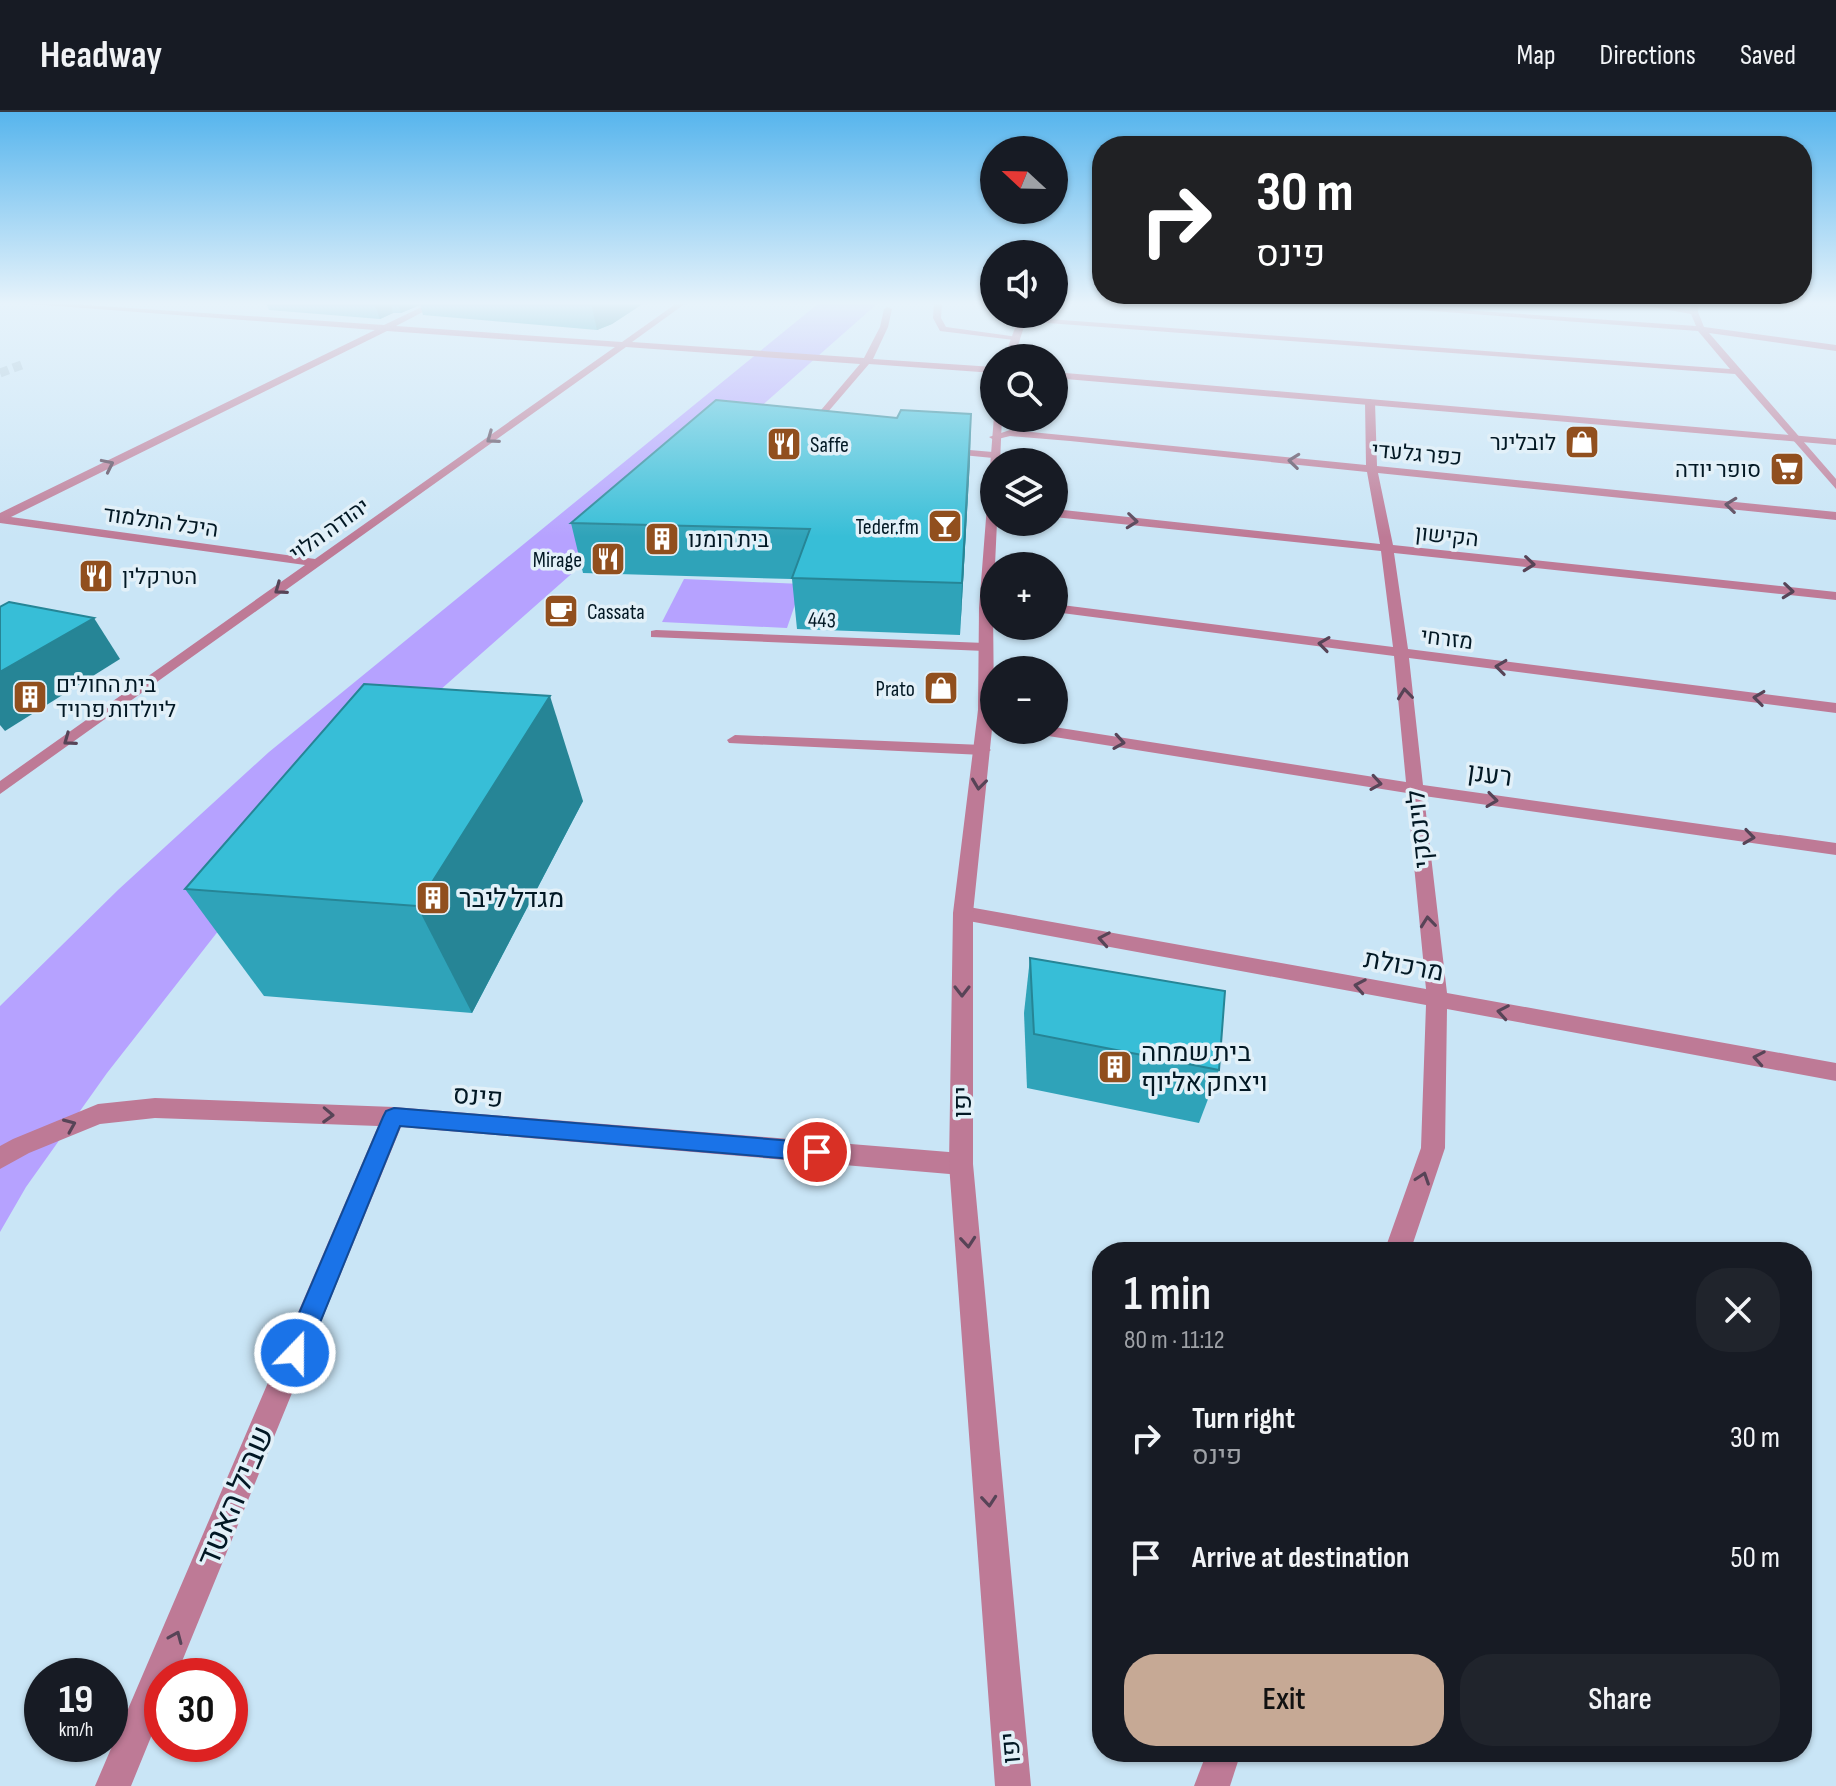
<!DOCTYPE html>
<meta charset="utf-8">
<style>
:root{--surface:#171b24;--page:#20242c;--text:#f1f3f6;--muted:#9ea1a6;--line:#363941;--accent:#c6a995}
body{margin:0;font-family:"Sofia Sans Condensed",Heebo,sans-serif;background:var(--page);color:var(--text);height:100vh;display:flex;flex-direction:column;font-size:30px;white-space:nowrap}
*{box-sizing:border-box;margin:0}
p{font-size:26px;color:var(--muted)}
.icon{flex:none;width:44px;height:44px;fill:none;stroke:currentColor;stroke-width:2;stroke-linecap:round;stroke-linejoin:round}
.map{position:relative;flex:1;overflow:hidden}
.side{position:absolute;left:1092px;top:1130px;width:720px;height:520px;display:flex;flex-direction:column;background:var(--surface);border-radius:32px;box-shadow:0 2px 6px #0004}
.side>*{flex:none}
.guide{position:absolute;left:1092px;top:24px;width:720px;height:168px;border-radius:32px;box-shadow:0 2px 6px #0004;background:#202124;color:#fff;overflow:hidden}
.needle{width:52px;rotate:292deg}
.controls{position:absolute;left:980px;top:24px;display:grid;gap:16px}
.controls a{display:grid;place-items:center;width:88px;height:88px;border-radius:50%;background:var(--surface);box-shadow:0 2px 6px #0004;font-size:40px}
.speed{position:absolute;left:24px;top:1546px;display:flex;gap:16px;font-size:40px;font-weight:700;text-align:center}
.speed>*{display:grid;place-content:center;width:104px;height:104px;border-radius:50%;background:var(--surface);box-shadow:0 2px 6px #0004;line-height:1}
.speed small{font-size:20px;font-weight:400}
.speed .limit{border:12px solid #d22;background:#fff;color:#111}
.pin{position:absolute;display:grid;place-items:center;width:68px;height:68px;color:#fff;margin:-34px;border:4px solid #fff;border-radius:50%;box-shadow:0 2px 8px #0007}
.me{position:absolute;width:88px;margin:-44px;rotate:22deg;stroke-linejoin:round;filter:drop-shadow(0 0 6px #0008)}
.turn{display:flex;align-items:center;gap:28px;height:168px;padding:0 32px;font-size:36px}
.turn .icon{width:104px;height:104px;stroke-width:2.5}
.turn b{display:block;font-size:56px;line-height:68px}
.round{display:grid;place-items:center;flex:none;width:84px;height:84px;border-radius:32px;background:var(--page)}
.summary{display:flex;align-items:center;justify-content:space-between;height:136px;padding:0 32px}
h1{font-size:48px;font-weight:600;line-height:60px}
.button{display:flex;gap:16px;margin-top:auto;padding:16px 32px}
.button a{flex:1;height:92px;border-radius:32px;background:var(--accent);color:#111;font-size:32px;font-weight:600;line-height:92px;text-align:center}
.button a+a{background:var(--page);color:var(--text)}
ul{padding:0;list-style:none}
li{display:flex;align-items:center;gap:24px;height:120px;padding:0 32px}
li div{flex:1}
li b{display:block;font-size:30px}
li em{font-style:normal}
header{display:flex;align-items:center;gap:48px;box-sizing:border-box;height:112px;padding:0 40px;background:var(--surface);border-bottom:2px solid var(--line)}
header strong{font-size:38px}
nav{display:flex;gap:44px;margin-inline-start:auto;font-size:28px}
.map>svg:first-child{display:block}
.green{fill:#b6a2ff}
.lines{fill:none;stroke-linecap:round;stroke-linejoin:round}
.minor-tunnel{stroke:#abc6d6;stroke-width:9;stroke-dasharray:9 5;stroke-linecap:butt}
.minor{fill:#be7a96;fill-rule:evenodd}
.tertiary{fill:#be7a96;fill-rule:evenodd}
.wall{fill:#2fa3b9}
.shaded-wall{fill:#268596}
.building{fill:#37bed7;stroke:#268596;stroke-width:2}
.oneway{stroke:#574457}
.route{fill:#1a73e8;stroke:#114b97;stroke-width:2}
.labels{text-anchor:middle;stroke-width:7;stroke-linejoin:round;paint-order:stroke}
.far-poi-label{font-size:22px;fill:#021824;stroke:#e2f0f8;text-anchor:end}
.far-street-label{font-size:22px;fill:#021824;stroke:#e2f0f8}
.street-label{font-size:26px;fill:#021824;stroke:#e2f0f8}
.poi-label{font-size:26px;fill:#021824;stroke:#e2f0f8;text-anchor:start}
.near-street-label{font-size:32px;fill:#021824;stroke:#e2f0f8}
</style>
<header>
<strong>Headway</strong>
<nav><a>Map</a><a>Directions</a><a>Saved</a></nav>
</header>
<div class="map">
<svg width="1836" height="1674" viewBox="0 0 1836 1674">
<rect width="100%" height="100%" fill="#c9e5f6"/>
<g class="green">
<polygon points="819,191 878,191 388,624 259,767 107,961 26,1075 0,1120 0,894 119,777 269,640"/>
<polygon points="684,467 802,472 787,516 662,510"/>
</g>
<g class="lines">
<polyline class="minor-tunnel" points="0,261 24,252"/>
<g class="minor">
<path d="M18,191H55L384,213L430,191H440L396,214L622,230L677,191H686L632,230L864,246L880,215L884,197L888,195L892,197L888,215L873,247L994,255V261L869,252L809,322L804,319L805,317L860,252L626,235L0,682V669L305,453L0,411V401L375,218ZM387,219L615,235L315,447L11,405Z"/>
<polygon points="934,191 942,191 941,206 946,215 1018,225 1014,228 940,219 933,206"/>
<polygon points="1324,191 1360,191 1696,214 1691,202 1630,191 1690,197 1691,191 1699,191 1698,200 1704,215 1836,233 1836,239 1709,221 1836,367 1836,377 1735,262 1034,210 1018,204 1024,202 1035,206 1730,257 1698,219"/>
<polygon points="1370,287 1375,290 1377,354 1836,400 1836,408 1378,361 1393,433 1836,480 1836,488 1394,441 1408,537 1836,591 1836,601 1409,546 1423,673 1836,731 1836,743 1424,684 1447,881 1836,951 1836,969 1447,897 1445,1036 1410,1140 1384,1140 1421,1036 1426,893 963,808 953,801 963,794 1426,877 1407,681 1042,623 1034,618 1054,618 1054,615 1406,670 1394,544 1054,500 1054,492 1393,535 1381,439 1054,405 1054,397 1380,432 1367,360 1070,329 1010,324 994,328 989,325 1010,318 1366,353 1365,290"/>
<polygon points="946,336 993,340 998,343 993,346 942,341 941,339"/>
<polygon points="656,518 985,531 992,535 985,539 651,525 651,519"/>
<polygon points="735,623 983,633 991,638 983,643 729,631 727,628"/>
<polygon points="155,986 394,995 961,1041 969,1045 973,1052 969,1059 961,1063 401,1015 176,1564 162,1564 162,1598 131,1674 95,1674 378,1014 155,1006 100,1012 29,1041 0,1057 0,1034 13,1027 98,992"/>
<polygon points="1207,1640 1241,1640 1230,1674 1194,1674"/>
</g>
<g class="tertiary">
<polygon points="1020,202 1028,202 1014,246 1004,246"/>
<polygon points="1054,260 1836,327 1836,333 1054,266"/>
<polygon points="994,304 1002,306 1000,350 994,350 994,410 997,410 993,496 994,598 973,801 973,1052 1031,1674 995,1674 949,1052 953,801 978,598 979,496"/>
</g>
</g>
<g class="wall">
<polygon points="266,191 644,191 612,212 597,218 423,203 420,193 401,201 393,201 380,207 269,198"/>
<polygon points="897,306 970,348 960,523 797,517 792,467 583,461 571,411"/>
<polygon points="583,689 472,901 264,884 185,777"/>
<polygon points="1030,846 1219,958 1199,1011 1027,976 1024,901"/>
</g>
<g class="shaded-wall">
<polygon points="374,191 390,191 393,201 380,207"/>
<polygon points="398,191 419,191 420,193 401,201"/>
<polygon points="591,191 644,191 612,212 597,218"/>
<polygon points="971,302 970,348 960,523 962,471"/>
<polygon points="94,506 120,547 5,619 0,613 0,560"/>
<polygon points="550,584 583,689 472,901 417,794"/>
</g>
<g class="building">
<polygon points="716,288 897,306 901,298 971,302 962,471 792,466 810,417 571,411"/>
<polygon points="9,490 94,506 0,560 0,495"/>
<polygon points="364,572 550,584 417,794 185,777"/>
<polygon points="1030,846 1225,879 1219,958 1034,922"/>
</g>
<defs><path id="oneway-chevron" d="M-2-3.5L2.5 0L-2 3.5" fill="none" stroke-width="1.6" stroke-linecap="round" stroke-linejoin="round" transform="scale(2)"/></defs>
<g class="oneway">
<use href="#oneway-chevron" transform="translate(492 326) rotate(144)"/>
<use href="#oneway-chevron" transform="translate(1294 349) rotate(-174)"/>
<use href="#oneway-chevron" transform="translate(108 353) rotate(-26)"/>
<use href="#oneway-chevron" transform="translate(1731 393) rotate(-174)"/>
<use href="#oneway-chevron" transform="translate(1132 409) rotate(6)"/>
<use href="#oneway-chevron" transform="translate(1529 452) rotate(6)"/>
<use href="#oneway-chevron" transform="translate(280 477) rotate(144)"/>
<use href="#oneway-chevron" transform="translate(1788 479) rotate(6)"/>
<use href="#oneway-chevron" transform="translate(1324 532) rotate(-172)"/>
<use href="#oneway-chevron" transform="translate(1501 555) rotate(-173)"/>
<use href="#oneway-chevron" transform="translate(1405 582) rotate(-96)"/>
<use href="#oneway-chevron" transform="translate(1759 586) rotate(-173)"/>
<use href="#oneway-chevron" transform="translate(69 628) rotate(144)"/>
<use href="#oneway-chevron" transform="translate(1119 630) rotate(9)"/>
<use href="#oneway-chevron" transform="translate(1376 671) rotate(9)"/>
<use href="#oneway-chevron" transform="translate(979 672) rotate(97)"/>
<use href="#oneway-chevron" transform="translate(1492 688) rotate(8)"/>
<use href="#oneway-chevron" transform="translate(1749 725) rotate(8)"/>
<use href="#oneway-chevron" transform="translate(1428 810) rotate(-96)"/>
<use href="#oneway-chevron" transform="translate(1104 827) rotate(-170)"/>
<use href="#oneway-chevron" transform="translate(1360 874) rotate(-170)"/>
<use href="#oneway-chevron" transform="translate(962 879) rotate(90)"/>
<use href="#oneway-chevron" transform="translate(1503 900) rotate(-170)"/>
<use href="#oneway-chevron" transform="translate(1759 946) rotate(-170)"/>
<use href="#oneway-chevron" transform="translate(328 1003) rotate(2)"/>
<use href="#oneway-chevron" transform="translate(70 1013) rotate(-23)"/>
<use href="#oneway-chevron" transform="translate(1423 1066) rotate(-71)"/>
<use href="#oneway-chevron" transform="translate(968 1130) rotate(85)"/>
<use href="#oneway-chevron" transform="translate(989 1389) rotate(85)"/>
<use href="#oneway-chevron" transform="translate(176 1525) rotate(-67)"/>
</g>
<linearGradient id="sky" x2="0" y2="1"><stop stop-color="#57b5ed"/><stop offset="0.45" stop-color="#e7f3fb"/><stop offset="1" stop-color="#e7f3fb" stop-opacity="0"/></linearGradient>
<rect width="1836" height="425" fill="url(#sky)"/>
<polygon class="route" points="394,996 817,1031 824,1033 827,1040 824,1047 817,1049 400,1014 304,1250 295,1254 286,1250 282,1241 383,1005 386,999"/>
<defs>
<g id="shop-square" transform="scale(1.8)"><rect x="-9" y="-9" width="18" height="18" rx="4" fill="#914f1e" stroke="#e2f0f8"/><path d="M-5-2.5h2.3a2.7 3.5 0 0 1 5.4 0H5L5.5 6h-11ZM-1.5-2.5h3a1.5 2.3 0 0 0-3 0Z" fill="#fff"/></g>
<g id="restaurant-square" transform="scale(1.8)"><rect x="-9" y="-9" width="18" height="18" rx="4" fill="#914f1e" stroke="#e2f0f8"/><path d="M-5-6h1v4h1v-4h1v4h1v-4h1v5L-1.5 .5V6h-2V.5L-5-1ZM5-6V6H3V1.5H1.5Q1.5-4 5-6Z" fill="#fff"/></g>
<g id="supermarket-square" transform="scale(1.8)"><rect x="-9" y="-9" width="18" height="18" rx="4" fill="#914f1e" stroke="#e2f0f8"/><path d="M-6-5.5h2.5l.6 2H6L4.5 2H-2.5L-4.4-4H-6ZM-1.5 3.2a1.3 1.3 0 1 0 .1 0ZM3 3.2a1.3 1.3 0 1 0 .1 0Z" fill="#fff"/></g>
<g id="bar-square" transform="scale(1.8)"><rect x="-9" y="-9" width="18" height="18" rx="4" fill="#914f1e" stroke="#e2f0f8"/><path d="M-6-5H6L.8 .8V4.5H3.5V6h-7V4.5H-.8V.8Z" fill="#fff"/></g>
<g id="building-square" transform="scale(1.8)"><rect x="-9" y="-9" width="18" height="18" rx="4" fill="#914f1e" stroke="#e2f0f8"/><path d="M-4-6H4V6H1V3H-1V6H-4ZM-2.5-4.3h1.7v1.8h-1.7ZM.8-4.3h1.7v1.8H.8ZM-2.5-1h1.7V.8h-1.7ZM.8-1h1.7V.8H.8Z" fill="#fff"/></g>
<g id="cafe-square" transform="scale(1.8)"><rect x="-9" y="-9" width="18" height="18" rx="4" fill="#914f1e" stroke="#e2f0f8"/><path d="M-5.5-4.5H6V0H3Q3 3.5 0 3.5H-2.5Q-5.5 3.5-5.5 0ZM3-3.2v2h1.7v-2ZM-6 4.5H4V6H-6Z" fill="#fff"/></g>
</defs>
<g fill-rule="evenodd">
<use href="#shop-square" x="1582" y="330"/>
<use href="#restaurant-square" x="784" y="332"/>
<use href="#supermarket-square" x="1787" y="357"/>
<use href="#bar-square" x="945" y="414"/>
<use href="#building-square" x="662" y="427"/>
<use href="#restaurant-square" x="608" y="447"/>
<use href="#restaurant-square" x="96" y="464"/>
<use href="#cafe-square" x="561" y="499"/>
<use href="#shop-square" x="941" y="576"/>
<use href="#building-square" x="30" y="585"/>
<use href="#building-square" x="433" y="786"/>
<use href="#building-square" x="1115" y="955"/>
</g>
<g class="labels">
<g class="far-poi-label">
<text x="1556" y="338">לובלינר</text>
<text x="810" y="340" text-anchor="start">Saffe</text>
<text x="1761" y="365">סופר יודה</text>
<text x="919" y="422">Teder.fm</text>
<text x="688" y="435" text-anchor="start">בית רומנו</text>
<text x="582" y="455">Mirage</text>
<text x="122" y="472" text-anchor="start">הטרקלין</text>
<text x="587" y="507" text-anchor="start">Cassata</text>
<text x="56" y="580" text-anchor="start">בית החולים<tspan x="56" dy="25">ליולדות פרויד</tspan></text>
<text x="915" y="584">Prato</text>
</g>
<g class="far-street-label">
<text transform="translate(1417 341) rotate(5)" y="8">כפר גלעדי</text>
<text transform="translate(161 409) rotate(8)" y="8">היכל התלמוד</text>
<text transform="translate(329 417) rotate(-35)" y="8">יהודה הלוי</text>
<text transform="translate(1447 423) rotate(6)" y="8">הקישון</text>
<text transform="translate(822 507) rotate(2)" y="8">443</text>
<text transform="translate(1447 526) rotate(7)" y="8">מזרחי</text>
</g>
<g class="street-label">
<text transform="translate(1490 662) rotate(8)" y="9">רענן</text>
<text transform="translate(1419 717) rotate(-96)" y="9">לוינסקי</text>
<text transform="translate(1404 853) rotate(10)" y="9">מרכולת</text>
<text transform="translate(478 984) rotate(5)" y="9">פינס</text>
<text transform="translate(962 990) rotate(-90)" y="9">יפו</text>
<text transform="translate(1010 1636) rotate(-95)" y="9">יפו</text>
</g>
<g class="poi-label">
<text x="459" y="795">מגדל ליבר</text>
<text x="1141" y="949">בית שמחה<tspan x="1141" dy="30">ויצחק אליוף</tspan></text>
</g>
<g class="near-street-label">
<text transform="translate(235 1384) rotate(-67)" y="11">שביל האטד</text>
</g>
</g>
</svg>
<div class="controls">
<a><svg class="needle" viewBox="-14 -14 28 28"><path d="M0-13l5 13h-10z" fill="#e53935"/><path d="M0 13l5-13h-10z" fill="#9ea1a6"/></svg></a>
<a><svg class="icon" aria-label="sound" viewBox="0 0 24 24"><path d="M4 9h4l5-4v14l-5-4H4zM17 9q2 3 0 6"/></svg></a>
<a><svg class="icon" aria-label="search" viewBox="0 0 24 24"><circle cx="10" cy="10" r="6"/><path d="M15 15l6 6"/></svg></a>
<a><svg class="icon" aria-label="layers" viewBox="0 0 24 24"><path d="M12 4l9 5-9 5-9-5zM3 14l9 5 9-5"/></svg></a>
<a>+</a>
<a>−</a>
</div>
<div class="speed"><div>19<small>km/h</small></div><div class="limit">30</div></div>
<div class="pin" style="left:817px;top:1040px;background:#d93025"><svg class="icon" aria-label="arrive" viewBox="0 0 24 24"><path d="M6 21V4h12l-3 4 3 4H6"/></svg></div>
<svg class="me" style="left:295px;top:1241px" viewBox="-20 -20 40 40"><circle r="17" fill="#1a73e8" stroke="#fff" stroke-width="3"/><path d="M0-11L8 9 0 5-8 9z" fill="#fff"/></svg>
<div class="guide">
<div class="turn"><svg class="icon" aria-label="right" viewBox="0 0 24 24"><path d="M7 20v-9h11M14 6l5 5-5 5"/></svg><div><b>30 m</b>פינס</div></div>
</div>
<section class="side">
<div class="summary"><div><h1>1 min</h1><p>80 m · 11:12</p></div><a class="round"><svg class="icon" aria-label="close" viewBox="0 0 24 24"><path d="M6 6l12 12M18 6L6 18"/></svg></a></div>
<ul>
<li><svg class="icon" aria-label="right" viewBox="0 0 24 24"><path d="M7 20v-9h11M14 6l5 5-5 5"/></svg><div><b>Turn right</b><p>פינס</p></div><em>30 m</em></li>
<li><svg class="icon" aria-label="arrive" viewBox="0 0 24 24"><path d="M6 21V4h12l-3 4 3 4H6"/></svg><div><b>Arrive at destination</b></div><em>50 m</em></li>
</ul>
<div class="button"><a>Exit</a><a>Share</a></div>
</section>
</div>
